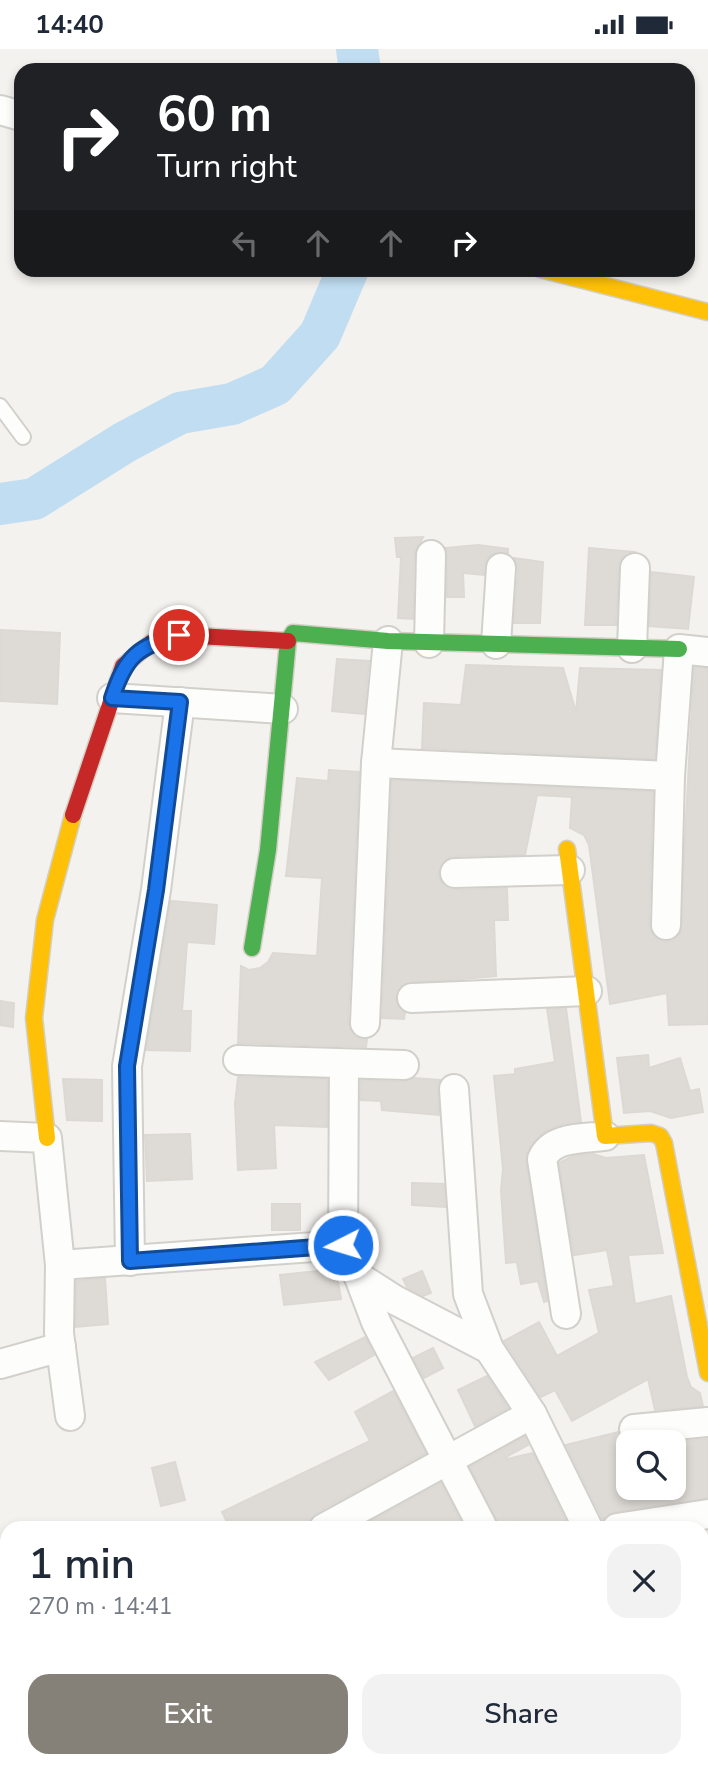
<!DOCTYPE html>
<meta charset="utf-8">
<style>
:root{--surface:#fff;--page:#f2f2f3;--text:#1f2937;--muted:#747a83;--accent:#868178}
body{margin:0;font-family:"Nunito Sans",sans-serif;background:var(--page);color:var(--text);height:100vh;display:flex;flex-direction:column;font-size:26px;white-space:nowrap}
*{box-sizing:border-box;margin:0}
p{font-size:23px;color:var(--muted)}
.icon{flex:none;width:38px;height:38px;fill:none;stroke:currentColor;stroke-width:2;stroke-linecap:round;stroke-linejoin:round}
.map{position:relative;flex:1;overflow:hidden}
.drawer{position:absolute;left:0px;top:1472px;width:709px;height:247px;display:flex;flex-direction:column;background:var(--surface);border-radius:21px 21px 0 0;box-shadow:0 4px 10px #0003}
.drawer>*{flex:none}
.guide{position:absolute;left:14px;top:14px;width:681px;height:214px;border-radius:21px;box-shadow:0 4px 10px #0003;background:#202124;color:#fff;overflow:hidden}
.controls{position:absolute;left:616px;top:1381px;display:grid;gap:14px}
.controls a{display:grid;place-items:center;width:70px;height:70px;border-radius:14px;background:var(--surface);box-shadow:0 4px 10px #0003;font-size:35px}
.pin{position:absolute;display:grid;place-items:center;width:60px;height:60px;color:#fff;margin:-30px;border:4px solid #fff;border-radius:50%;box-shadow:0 2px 7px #0007}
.me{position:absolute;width:77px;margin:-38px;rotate:265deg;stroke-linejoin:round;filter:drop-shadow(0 0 5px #0008)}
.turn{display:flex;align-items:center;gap:24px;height:147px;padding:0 28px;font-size:32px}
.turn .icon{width:91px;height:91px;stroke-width:2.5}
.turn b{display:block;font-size:49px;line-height:60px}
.lanes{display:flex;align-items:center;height:66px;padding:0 28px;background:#0003;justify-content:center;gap:35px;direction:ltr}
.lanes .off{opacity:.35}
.round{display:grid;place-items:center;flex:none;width:74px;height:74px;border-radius:21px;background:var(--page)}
.summary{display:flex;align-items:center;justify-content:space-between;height:119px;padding:0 28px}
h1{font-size:42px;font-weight:600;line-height:52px}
.button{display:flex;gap:14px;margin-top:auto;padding:14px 28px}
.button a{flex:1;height:80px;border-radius:21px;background:var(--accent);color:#fff;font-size:28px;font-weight:600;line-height:80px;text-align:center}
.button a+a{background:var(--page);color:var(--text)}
.status{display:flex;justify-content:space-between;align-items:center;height:49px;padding:0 35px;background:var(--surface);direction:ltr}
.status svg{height:19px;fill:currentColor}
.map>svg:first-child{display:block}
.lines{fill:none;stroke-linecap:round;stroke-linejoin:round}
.river{stroke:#c0ddf1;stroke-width:42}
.building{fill:#dedbd6;stroke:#dcd9d4;stroke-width:2}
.lane-casing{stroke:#d2d0cb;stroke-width:18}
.street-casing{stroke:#d2d0cb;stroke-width:32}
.fast-casing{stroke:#d3cfc5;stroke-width:19}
.slow-casing{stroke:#d3cfc5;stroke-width:19}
.jam-casing{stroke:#d3cfc5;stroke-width:19}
.lane{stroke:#fdfdfc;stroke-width:14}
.street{stroke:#fdfdfc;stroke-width:28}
.fast{stroke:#4caf50;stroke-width:16}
.slow{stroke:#ffc107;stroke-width:16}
.jam{stroke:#c62828;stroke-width:16}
.route-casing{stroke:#114b97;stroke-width:18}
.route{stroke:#1a73e8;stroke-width:12}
</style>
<div class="status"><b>14:40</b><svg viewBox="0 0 49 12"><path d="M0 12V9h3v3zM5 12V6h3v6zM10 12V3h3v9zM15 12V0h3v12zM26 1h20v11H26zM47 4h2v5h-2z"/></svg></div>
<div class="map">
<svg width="708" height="1718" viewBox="0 0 708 1718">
<rect width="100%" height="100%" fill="#f4f2ee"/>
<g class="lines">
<g class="river">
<polyline points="357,0 360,21"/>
<polyline points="0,455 34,450 125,393 180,364 232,355 275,336 320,286 348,220"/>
</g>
</g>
<g class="building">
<polygon points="423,488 414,506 413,570 398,569 401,508 397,508 395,489"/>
<polygon points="478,496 508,500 508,504 494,504 488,509 484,526 463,524 464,548 447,548 446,499"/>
<polygon points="589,499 634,503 621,510 619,518 616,576 585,576"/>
<polygon points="514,509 543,513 540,574 514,574 518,520"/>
<polygon points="651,523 694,528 688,580 649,577"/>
<polygon points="0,581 60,584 57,655 0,652"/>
<polygon points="337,610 369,612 364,665 332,662"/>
<polygon points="466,616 563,619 576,663 580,619 661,621 655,710 422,699 424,654 461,656"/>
<polygon points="694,618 708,619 708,975 669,976 667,944 610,955 589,796 584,786 570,779 572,748 537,746 525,806 454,807 446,810 438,824 441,833 455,841 507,839 508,871 494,871 496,927 404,935 395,949 398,957 405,964 404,970 382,969 392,731 653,743 649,876 652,884 665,893 680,885"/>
<polygon points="329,721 359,723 348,973 356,988 367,990 366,998 238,994 241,917 249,921 260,919 268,913 273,904 317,907 322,829 286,827 297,729 328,732"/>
<polygon points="171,852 217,856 214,895 187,893 182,962 191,962 190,1002 146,1001"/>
<polygon points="0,952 14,954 13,978 0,976"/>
<polygon points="566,959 581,1073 556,1077 542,1084 528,1101 526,1112 547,1252 544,1253 538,1232 521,1235 517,1213 506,1214 501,1141 503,1120 494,1027 515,1025 515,1020 555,1013 547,960"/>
<polygon points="648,1006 649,1019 680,1009 690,1042 699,1040 703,1063 671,1069 650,1062 624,1064 617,1009"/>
<polygon points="238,1028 327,1030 327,1078 274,1076 276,1119 238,1121 235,1055"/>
<polygon points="413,1029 440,1031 439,1066 382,1061 381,1052 360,1051 361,1031 403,1033"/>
<polygon points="63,1030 102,1031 102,1072 67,1071"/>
<polygon points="190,1085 192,1130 147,1132 145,1086"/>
<polygon points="593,1105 606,1109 644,1106 663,1204 628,1206 635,1255 671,1247 687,1328 691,1338 700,1344 703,1357 655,1361 648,1330 572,1372 555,1341 541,1348 504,1292 539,1273 557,1307 599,1284 589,1241 614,1237 607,1201 574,1206 559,1114 573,1107"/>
<polygon points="412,1134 444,1135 445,1158 412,1156"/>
<rect x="272" y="1155" width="28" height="26"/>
<polygon points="336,1220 341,1250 284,1256 280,1226"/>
<polygon points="422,1222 431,1244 423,1247 407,1238 403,1230"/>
<polygon points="105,1229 108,1275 76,1278 76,1232"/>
<polygon points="365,1288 374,1306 329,1331 315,1313"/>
<polygon points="433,1299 443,1319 424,1329 413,1309"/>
<polygon points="487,1327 508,1359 475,1377 458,1341"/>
<polygon points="393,1342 426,1404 316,1464 307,1479 230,1479 222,1463 370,1392 355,1363"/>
<polygon points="618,1383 628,1395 628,1438 674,1438 673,1393 708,1390 708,1449 614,1463 603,1471 566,1396"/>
<polygon points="525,1388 528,1396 506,1408 507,1410 533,1404 568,1477 565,1479 519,1479 514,1471 499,1479 470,1418"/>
<polygon points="175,1413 185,1451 161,1457 152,1419"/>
<polygon points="441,1434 464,1479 359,1479"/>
</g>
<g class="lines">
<g class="lane-casing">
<polyline id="lane" points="0,357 23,388"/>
</g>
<g class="street-casing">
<g id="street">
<polyline points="0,61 21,67"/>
<polyline points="429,594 431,506"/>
<polyline points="496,595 501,519"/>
<polyline points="632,599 635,519"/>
<polyline points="112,649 283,660"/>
<polyline points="376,714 670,727 679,600 708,603"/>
<polyline points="455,824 570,821"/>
<polyline points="666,876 670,727"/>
<polyline points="412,949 587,942"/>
<polyline points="365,974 376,714 388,592"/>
<polyline points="238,1011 404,1016"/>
<polyline points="344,1015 343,1196 359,1228 395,1251 489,1300 532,1365 588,1479"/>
<polyline points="454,1040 468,1245 489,1300"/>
<polyline points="0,1087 47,1089 60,1216 343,1196"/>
<polyline points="130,1212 127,1017 156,841 180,653"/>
<polyline points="60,1216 59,1284 70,1367"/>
<polyline points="359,1228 376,1273 483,1479"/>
<path d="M566,1265L542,1110C552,1087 583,1090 605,1087"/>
<polyline points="0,1315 61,1298"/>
<polyline points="634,1380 708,1373"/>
<polyline points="324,1479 532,1365"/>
<polyline points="617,1479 708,1465"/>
<polyline points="702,1587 708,1585"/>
<polyline points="0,1681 7,1680"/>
<polyline points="702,1707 706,1718"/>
<polyline points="470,1712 472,1718"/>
<polyline points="532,1712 535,1718"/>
<polyline points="606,1712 608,1718"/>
<polyline points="385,1718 405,1712"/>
</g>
</g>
<g class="fast-casing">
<polyline id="fast" points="252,899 268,801 288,592 293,584 388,592 679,600"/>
</g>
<g class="slow-casing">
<g id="slow">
<polyline points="540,220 708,263"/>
<polyline points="567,800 605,1087 651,1084 660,1087 664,1094 708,1324"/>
<polyline points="47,1089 34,969 45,871 73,766"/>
</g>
</g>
<g class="jam-casing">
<polyline id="jam" points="73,766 123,617 151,594 179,586 288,592"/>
</g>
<use href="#lane" class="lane"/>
<use href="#street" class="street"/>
<use href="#fast" class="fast"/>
<use href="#slow" class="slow"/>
<use href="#jam" class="jam"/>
</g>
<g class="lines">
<g class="route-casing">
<path id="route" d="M179,586C137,598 126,607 112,649L180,653L156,841L127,1017L130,1212L343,1196"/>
</g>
<use href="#route" class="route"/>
</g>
</svg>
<div class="controls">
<a><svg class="icon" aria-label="search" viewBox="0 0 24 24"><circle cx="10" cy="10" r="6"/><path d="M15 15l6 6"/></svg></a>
</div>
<div class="pin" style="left:179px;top:586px;background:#d93025"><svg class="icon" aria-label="arrive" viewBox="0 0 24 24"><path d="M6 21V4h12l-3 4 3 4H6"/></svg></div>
<svg class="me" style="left:343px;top:1196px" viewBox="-20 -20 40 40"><circle r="17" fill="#1a73e8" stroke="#fff" stroke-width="3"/><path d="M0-11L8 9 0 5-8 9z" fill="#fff"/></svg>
<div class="guide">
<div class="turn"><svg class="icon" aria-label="right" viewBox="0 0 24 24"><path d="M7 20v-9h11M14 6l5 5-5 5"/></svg><div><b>60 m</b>Turn right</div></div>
<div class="lanes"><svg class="icon off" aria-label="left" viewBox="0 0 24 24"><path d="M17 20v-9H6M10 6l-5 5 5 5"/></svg><svg class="icon off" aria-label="ahead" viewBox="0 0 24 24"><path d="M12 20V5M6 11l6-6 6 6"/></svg><svg class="icon off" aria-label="ahead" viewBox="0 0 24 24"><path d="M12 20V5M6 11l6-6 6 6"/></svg><svg class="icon" aria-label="right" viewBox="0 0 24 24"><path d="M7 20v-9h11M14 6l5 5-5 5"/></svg></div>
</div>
<section class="drawer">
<div class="summary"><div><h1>1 min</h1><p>270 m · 14:41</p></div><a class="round"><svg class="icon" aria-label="close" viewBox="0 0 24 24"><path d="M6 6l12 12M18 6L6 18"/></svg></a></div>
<div class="button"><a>Exit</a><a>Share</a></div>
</section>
</div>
